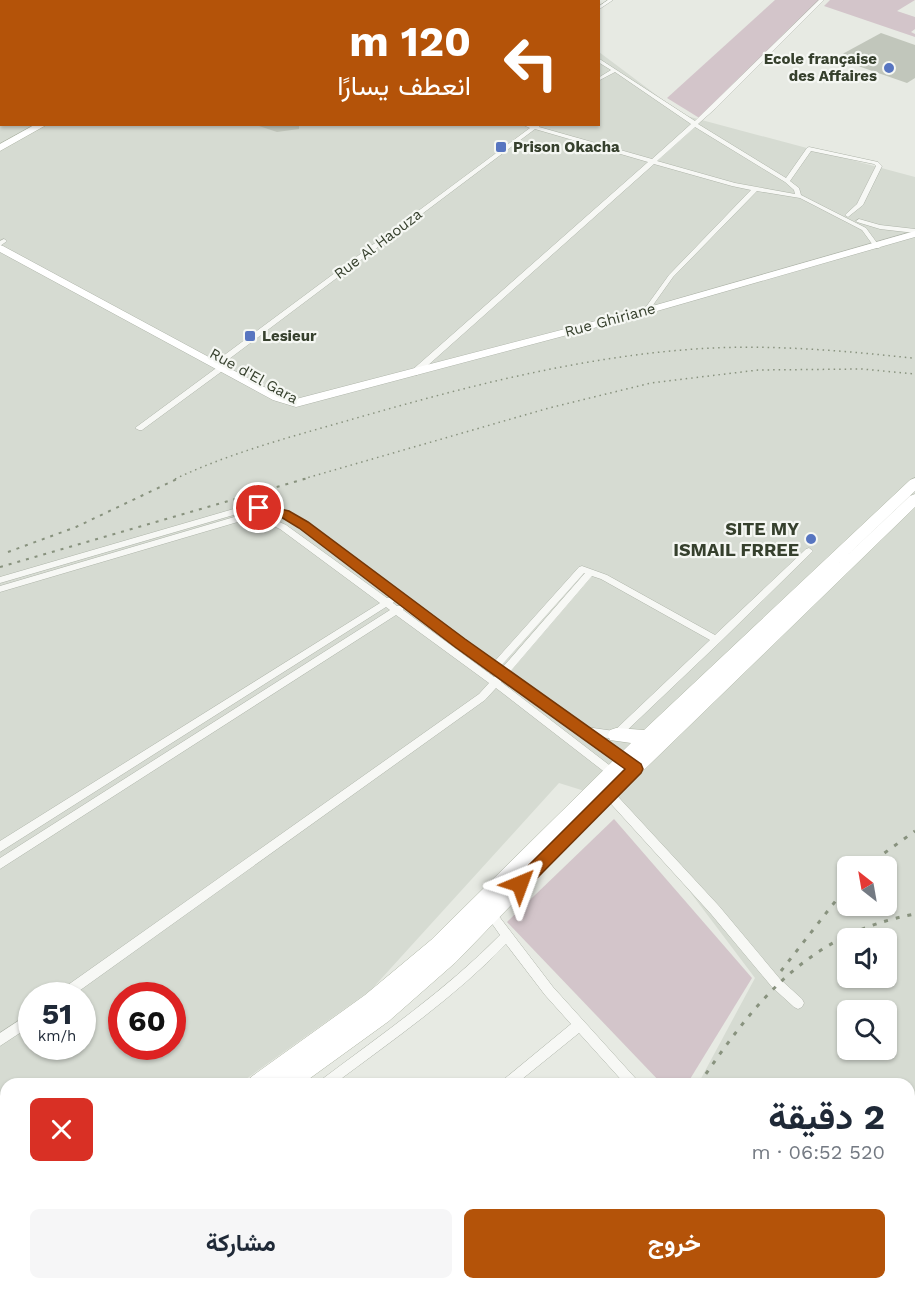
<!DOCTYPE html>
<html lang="ar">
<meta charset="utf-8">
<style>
:root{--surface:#fff;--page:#f6f6f7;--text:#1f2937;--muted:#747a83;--accent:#b45309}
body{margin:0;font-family:"Work Sans",Vazirmatn,sans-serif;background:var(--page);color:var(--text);direction:rtl;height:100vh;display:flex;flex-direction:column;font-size:22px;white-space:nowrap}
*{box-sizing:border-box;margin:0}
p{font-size:20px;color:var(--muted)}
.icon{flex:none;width:33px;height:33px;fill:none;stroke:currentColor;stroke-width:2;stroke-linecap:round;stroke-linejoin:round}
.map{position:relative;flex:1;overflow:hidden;direction:ltr}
.panel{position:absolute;left:0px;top:1078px;width:915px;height:212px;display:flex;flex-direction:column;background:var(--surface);border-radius:18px 18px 0 0;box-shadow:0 2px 4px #0004;direction:rtl}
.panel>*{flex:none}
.hud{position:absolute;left:0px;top:0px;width:600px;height:126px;box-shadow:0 2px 4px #0004;direction:rtl;background:#b45309;color:#fff;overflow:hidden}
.needle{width:39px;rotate:329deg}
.controls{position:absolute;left:837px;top:856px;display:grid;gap:12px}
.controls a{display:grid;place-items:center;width:60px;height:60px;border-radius:9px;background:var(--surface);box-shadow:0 2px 4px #0004;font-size:30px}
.speed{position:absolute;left:18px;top:982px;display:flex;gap:12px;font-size:30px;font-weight:700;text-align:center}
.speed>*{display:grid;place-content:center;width:78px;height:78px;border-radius:50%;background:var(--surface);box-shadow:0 2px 4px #0004;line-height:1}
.speed small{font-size:15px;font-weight:400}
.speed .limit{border:9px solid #d22;background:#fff;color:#111}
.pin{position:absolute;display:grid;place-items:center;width:51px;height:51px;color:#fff;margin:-26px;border:3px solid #fff;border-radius:50%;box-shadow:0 2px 6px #0007}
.me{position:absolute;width:66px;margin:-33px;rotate:44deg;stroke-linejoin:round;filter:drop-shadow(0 0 4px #0008)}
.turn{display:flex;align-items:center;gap:21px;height:126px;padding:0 30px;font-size:27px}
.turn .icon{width:78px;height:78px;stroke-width:2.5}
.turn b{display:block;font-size:42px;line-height:51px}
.round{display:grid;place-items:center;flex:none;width:63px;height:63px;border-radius:9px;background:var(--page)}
.headline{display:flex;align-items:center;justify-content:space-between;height:102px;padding:0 30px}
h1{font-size:36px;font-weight:700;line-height:45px}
.button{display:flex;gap:12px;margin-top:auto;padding:12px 30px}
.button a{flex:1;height:69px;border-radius:9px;background:var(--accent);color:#fff;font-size:24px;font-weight:700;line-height:69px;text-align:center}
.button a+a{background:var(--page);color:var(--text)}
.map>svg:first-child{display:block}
.built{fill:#d6dbd2;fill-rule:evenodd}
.green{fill:#d3c5ca}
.building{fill:#c1c6bb}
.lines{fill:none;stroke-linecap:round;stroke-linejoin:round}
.street-casing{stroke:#aeb4a9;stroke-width:1}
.secondary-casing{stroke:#aeb4a9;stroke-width:1}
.primary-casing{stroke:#adb4a4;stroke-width:1}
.street{fill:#f7f8f5;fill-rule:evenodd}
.secondary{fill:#fff;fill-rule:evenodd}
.primary{fill:#fff;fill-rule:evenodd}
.rail-far2{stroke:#88927e;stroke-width:1.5;stroke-dasharray:1.5 4;stroke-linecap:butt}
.rail-far1{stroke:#88927e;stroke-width:2;stroke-dasharray:3 6;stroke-linecap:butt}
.rail{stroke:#88927e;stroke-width:3;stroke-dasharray:4 8;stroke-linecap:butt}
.route{fill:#b45309;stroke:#753606;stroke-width:1.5}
.poi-dot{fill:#5775c0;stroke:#f5f7f3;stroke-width:2}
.labels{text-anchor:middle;stroke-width:4.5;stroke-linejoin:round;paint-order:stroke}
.far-poi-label{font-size:15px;font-weight:bold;fill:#36402d;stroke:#f5f7f3;text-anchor:start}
.far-street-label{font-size:15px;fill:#36402d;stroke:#f5f7f3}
.poi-label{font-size:18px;font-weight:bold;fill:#36402d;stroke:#f5f7f3;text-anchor:end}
</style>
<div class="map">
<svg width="915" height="1289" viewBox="0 0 915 1289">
<rect width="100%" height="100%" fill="#e7eae3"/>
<path class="built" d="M0,0L516,1L2,2V124H598L599,52L683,115L915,177V1289H725L722,1284H909V1084H698L755,978L623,803L559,783L371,990L239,1084H6V1252L0,1256ZM848,867H886V906H848ZM848,939H886V978H848ZM32,996H82V1047H32ZM122,996H172V1047H122ZM848,1011H886V1050H848Z"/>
<g class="green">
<polygon points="775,0 822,0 701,119 667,98"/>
<polygon points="830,0 915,0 897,11 915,17 915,29 911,32 915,34 915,37 824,6"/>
<polygon points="614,819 752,978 687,1084 662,1084 507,922"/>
<polygon points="559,1284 722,1284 725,1289 554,1289"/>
</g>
<g class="building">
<polygon points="881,33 915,45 915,78 907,83 835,58"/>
<polygon points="259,124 299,124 299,129 277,132 259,126"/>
</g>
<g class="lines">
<g class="street-casing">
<g id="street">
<rect x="92" y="0" width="4" height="2"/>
<polygon points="513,0 518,0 517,2 511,2"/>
<polygon points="571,0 576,0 575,2 569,2"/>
<polygon points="608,0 613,0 598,10 598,7"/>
<path d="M819,0H824L716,108L698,124L786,178L807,148L809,147L878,162L882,166L863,205L848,217L845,215L857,204L876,166L874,164L811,151L790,181L799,188L801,195L866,228L880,247L879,248H875L862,230L800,198L757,191L673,277L648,312H644L643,311L669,275L751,190L732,186L654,164L417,375H411V371L648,162L535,129L221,365H225V369L142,430H139L135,428L219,366H215V362L530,128L521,124H541L539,127L652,159L691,124L615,72L598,81V78L611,70L598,62V58L695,121ZM695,127L785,182L794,190L795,194L735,183L657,161Z"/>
<polygon points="859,219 880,225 915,229 915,233 880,229 857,222 856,221"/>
<polygon points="4,239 7,241 0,246 0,241"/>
<path d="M255,506C274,507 290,513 306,523L494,662L579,567L582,566L607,575L715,635L806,549L809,548L813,551L720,642L619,738L616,739L600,737L630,759L632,762L630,765L627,766L624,765L503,679L501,682L617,771L619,774L617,777L614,778L611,777L496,688L485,700L72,996H56L58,992L479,694L489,683L396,615L0,869V858L390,610L386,607L0,852V841L380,603L280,529L263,521H241L0,592V586L241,515H264L286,525L387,598L393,597L292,522L277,515L263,512L237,514L0,583V577L237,508ZM584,573H585L502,668L500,667ZM592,576L601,579L710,640L614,731L586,727L509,673ZM394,598L488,668L487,670L489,673L497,674L494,677L403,610L404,608L403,606H397L393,603L395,600Z"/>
<polygon points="606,787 610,788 719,906 780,979 802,999 804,1003 802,1007 798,1009 794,1007 772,987 711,914 602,794 601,791 602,788"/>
<path d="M491,910L495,911L553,987L637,1080L639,1084H625L579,1033L516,1084H501L503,1080L571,1024L545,995L506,944C455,997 393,1040 334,1084H319L321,1080C382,1034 446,990 500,935L486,915L487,911Z"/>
<polygon points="32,1012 32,1025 0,1046 0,1033"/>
<polygon points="47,1284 64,1284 61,1289 44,1289"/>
<polygon points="197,1284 212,1284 214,1289 199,1289"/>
<polygon points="267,1284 284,1284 281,1289 264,1289"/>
<polygon points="466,1284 482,1284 479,1289 463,1289"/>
</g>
</g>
<g class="secondary-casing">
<polygon id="secondary" points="915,231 915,237 650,313 296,407 273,400 0,252 0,245 3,246 281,396 296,399 642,309"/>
</g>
<g class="primary-casing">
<g id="primary">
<polygon points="274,0 282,0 272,2"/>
<polygon points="36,124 48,124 0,151 0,144"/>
<polygon points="915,478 915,491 839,563 910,496 915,494 915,507 614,799 456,962 389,1021 302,1084 276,1084 277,1083 248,1084 251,1077 365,995 431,940 631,743 610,740 608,735 610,730 616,728 644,730 910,480"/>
<polygon points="6,1257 6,1284 24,1284 22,1289 0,1289 0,1259"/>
</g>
</g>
<use href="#street" class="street"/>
<use href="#secondary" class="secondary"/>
<use href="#primary" class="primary"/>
<g class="rail-far2">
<path d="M175,479C234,451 298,435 360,417C475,384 593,354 712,348C779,345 846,351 912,358"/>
<polyline points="303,479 549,408 651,383 758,370 862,369 915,374"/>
</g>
<g class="rail-far1">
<polyline points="8,552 76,527 179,478"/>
<polyline points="0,567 308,478"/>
</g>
<g class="rail">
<polyline points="865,867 915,831"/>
<polyline points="781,971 848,885"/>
<path d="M699,1084C757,999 808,934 915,914"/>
<polyline points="521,1289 526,1284"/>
</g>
</g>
<polygon class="route" points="259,504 289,511 308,522 465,639 641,764 643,769 641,773 526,889 520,891 515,889 512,884 515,879 625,769 455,647 299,528 281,517 254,511 254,505"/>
<g class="poi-dot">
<circle cx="889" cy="68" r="6"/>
<rect x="495" y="141" width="12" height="12" rx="3"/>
<rect x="244" y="330" width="12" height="12" rx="3"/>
<circle cx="811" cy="539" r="6"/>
</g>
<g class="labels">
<g class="far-poi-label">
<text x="877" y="64" text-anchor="end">Ecole française<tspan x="877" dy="17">des Affaires</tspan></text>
<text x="513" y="152">Prison Okacha</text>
<text x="262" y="341">Lesieur</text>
</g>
<g class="far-street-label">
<text transform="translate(378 244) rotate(-37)" y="5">Rue Al Haouza</text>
<text transform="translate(610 320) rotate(-15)" y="5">Rue Ghiriane</text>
<text transform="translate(254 376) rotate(29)" y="5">Rue d'El Gara</text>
</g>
<g class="poi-label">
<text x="799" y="535">SITE MY<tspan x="799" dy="21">ISMAIL FRREE</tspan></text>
</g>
</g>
</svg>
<div class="controls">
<a><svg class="needle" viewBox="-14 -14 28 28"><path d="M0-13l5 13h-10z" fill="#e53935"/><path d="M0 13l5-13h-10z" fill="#747a83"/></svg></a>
<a><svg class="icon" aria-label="sound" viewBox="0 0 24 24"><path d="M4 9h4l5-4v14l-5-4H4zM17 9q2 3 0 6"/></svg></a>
<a><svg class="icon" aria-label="search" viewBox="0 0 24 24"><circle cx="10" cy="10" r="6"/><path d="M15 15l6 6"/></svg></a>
</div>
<div class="speed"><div>51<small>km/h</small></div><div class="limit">60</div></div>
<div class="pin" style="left:259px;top:508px;background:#d93025"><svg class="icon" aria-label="arrive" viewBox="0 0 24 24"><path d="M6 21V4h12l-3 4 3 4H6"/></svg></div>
<svg class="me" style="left:520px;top:884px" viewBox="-20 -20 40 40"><path d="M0-17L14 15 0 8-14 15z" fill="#b45309" stroke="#fff" stroke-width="4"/></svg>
<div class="hud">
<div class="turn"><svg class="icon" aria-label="left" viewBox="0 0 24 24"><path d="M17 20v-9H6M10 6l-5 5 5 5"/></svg><div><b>120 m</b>انعطف يسارًا</div></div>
</div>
<section class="panel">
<div class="headline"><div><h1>2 دقيقة</h1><p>520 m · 06:52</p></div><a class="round" style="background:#d93025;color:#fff"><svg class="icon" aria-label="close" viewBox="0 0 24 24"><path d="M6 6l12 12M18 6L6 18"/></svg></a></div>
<div class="button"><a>خروج</a><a>مشاركة</a></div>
</section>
</div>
